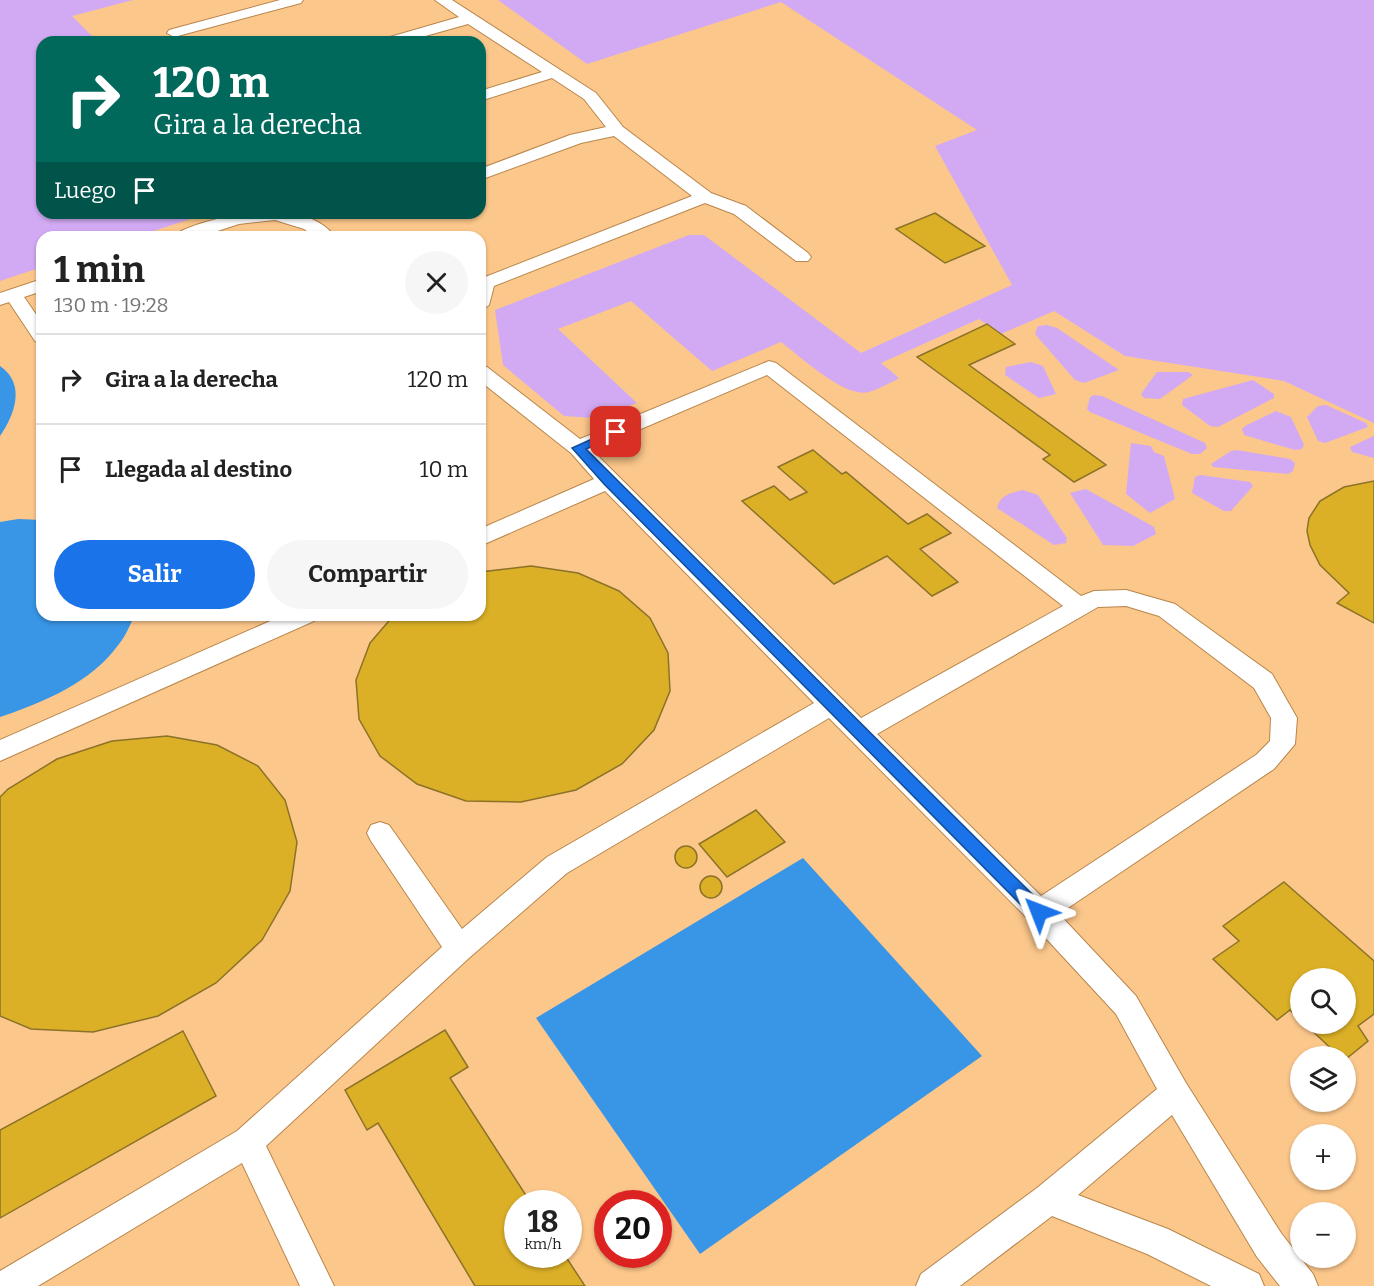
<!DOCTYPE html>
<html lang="es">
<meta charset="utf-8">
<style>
:root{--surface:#fff;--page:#f6f6f6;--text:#222;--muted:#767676;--line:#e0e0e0;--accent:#1a73e8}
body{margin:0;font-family:Bitter,serif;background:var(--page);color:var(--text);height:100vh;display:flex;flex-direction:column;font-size:22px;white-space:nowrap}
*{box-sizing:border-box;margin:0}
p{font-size:20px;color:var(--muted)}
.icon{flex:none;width:33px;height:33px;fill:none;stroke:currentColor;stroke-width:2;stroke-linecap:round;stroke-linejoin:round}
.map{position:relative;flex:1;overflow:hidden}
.panel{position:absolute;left:36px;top:231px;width:450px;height:390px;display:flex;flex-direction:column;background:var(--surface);border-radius:18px;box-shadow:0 2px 4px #0004}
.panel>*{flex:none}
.top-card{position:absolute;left:36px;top:36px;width:450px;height:183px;border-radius:18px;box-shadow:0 2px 4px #0004;background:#00695c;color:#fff;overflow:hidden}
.tools{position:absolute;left:1290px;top:968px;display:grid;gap:12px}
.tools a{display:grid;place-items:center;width:66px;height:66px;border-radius:50%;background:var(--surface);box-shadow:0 2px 4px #0004;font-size:30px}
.speed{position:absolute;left:504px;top:1190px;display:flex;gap:12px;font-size:30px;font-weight:700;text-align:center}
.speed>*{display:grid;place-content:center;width:78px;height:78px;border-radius:50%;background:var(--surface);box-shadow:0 2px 4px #0004;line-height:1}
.speed small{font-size:15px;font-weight:400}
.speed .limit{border:9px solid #d22;background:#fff;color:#111}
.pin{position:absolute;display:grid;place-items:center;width:51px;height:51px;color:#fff;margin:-26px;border-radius:12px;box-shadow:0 3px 9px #0006}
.me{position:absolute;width:66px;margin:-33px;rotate:315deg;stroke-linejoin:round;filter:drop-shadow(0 0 4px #0008)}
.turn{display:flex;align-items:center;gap:21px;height:126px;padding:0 18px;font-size:27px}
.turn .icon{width:78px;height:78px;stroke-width:2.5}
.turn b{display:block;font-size:42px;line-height:51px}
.then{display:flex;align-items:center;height:57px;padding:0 18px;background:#0003;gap:12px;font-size:22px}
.round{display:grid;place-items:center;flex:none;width:63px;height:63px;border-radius:32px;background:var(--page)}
.overview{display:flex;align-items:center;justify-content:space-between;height:102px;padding:0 18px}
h1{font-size:36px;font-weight:700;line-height:45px}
.button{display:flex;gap:12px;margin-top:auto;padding:12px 18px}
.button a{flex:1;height:69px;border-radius:36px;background:var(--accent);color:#fff;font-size:24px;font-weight:700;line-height:69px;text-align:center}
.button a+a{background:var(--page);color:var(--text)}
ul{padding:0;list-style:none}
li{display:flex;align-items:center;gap:18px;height:90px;padding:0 18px;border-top:2px solid var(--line)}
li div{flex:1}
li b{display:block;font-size:22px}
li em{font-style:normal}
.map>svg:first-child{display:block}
.green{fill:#d2aaf4}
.water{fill:#3995e6}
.building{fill:#dbb027;stroke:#8c7228;stroke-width:1.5}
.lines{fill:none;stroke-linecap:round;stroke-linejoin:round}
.service-casing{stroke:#b8864c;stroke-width:2}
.service{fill:#fff;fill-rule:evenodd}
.route{fill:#1a73e8;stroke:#114b97;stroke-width:1.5}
</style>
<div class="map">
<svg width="1374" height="1286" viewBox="0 0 1374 1286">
<rect width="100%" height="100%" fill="#fcc78b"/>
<g class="green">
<polygon points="0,0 133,0 72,16 98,42 42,42 42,213 209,213 135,237 42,237 42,267 0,281"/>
<path d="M498,0H1374V423L1284,381L1125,356L1054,311L1001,334L979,319L881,363L899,378C890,383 879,389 869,392C845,399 800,356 781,342L712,371L631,301L558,329L637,403L595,418L564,416L503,365L495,310L689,235H704L861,353L1012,285L935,146L977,130L781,2L587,64Z"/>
<polygon points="1047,325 1057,328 1119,370 1084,383 1075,380 1035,334 1038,326"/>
<polygon points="1031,362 1043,366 1056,394 1039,398 1005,375 1006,367"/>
<polygon points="1157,372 1188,372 1193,375 1160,399 1144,398 1141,394"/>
<polygon points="1253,380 1274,394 1274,398 1218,427 1210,426 1182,405 1183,399"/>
<polygon points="1094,395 1102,396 1205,443 1207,448 1200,454 1192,454 1090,412 1087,409 1090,397"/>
<polygon points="1326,405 1366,423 1368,427 1325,443 1318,441 1307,417 1318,406"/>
<polygon points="1276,411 1291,417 1304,445 1302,449 1295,450 1244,435 1242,429 1245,426"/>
<polygon points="1374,436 1374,458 1352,452 1350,447"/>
<polygon points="1131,443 1151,446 1154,452 1164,456 1175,499 1150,513 1126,494"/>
<polygon points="1237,450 1290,459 1295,463 1293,471 1288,474 1213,467 1211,464 1231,451"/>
<polygon points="1200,475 1250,482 1253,486 1231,511 1224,511 1192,493 1195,477"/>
<polygon points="1086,489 1154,527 1156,534 1133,546 1103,545 1070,493"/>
<path d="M1023,490L1038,495L1067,538L1066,543L1054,545L997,508C1000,495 1010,493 1023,490Z"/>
</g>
<g class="water">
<path d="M0,366C26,384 15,414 0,436Z"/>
<path d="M18,519L42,520V615H135C130,624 126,636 119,644C91,683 44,702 0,717V522Z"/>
<polygon points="803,858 982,1056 700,1254 536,1018"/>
</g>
<g class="building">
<polygon points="935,213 985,246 945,263 896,229"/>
<polygon points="987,324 1015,344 969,365 1106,465 1074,482 1043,459 1050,455 917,357"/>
<polygon points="813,450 842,474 846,472 908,524 927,514 951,533 920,549 958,582 932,596 887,556 834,584 742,501 774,486 790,500 807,492 778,467"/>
<polygon points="1374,481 1374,623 1337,603 1349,593 1320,565 1310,545 1307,531 1309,518 1320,501 1344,487"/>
<polygon points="531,566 578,573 619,591 650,618 668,653 670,691 654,730 622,764 576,790 521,802 466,801 417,784 380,756 359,719 356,680 370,643 394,615 480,615 480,572"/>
<polygon points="167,736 217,745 258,766 285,800 297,842 290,891 262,940 216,983 158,1016 93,1032 31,1029 0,1016 0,797 8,789 57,759 112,741"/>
<polygon points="756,810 785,842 727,877 699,844"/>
<circle cx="686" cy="857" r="11"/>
<circle cx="711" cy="887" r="11"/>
<polygon points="1284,882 1374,961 1374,1014 1358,1026 1368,1041 1346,1059 1346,1056 1339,1056 1304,1023 1346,1023 1346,978 1300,978 1300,1020 1290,1010 1277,1020 1213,959 1239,941 1223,926"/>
<polygon points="445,1030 468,1067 450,1078 531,1203 518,1203 518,1254 564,1254 585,1286 475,1286 378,1123 367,1130 345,1090"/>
<polygon points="183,1031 216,1096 0,1218 0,1130"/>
</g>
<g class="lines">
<g class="service-casing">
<g id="service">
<polygon points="280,0 303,0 301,3 174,37 167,33 169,30"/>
<polygon points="435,0 452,0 596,93 623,127 711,193 746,206 808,253 811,257 808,261 796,261 734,214 705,203 494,286 489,305 480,311 480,279 692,196 614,136 581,143 480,180 480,169 570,135 606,127 584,99 552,78 480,101 480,91 542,72 468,24 404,42 380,42 383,39 459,17"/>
<path d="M244,213C275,213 314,208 335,237H315L304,229L275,220L239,224L199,237H173C182,226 228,216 244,213Z"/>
<polygon points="42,279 42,291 24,297 42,323 42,343 35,341 9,302 0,305 0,293"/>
<path d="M769,361L776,363L1081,596L1094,591L1126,590L1175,604L1272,674L1297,718L1295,744L1274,769L1059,914L1136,996L1186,1083L1281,1233L1313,1274L1318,1286H1280L1257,1257L1172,1115L1078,1195L1168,1229L1259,1274L1264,1286H1211L1147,1254L1052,1216L960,1286H916L921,1274L1037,1188L1157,1089L1116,1014L1029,920L829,718L567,873L469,958L266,1146L334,1286H300L242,1163L38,1286H0V1271L237,1131L442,947L371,841L367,833L371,825L380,822L389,825L462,929L547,857L814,703L605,491L480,546V529L594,479L571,453L480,381V365L487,367L580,439ZM767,375L1063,606L861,718L592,450ZM1126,606L1159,616L1254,688L1271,718L1270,741L1256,755L1041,896L877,734L1098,607Z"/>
<polygon points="284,615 318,615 314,621 0,761 0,740"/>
</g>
</g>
<use href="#service" class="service"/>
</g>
<polygon class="route" points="616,428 622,432 620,435 586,449 1045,907 1047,912 1045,917 1033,917 604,484 572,448"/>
</svg>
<div class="tools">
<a><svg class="icon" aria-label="search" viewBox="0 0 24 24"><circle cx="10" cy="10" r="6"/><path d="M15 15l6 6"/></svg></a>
<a><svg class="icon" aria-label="layers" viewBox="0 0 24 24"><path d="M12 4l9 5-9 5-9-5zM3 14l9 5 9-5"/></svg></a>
<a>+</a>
<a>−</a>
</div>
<div class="speed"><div>18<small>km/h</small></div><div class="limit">20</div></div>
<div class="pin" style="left:616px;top:432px;background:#d93025"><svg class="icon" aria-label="arrive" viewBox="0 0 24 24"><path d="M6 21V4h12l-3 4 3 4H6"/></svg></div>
<svg class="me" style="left:1039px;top:912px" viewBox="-20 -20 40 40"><path d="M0-17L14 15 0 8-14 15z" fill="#1a73e8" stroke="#fff" stroke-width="4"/></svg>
<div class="top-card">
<div class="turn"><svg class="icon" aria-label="right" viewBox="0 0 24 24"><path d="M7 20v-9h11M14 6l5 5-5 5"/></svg><div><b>120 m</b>Gira a la derecha</div></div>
<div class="then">Luego<svg class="icon" aria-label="arrive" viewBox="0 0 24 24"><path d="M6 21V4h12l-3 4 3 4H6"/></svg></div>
</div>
<section class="panel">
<div class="overview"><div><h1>1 min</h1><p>130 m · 19:28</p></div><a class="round"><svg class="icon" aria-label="close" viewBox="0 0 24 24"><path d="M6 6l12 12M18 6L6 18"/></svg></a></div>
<ul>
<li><svg class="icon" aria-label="right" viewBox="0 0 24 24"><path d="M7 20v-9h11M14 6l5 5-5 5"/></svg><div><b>Gira a la derecha</b></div><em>120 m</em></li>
<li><svg class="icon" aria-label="arrive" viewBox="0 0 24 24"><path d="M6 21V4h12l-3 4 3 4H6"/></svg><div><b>Llegada al destino</b></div><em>10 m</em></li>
</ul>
<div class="button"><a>Salir</a><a>Compartir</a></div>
</section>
</div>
